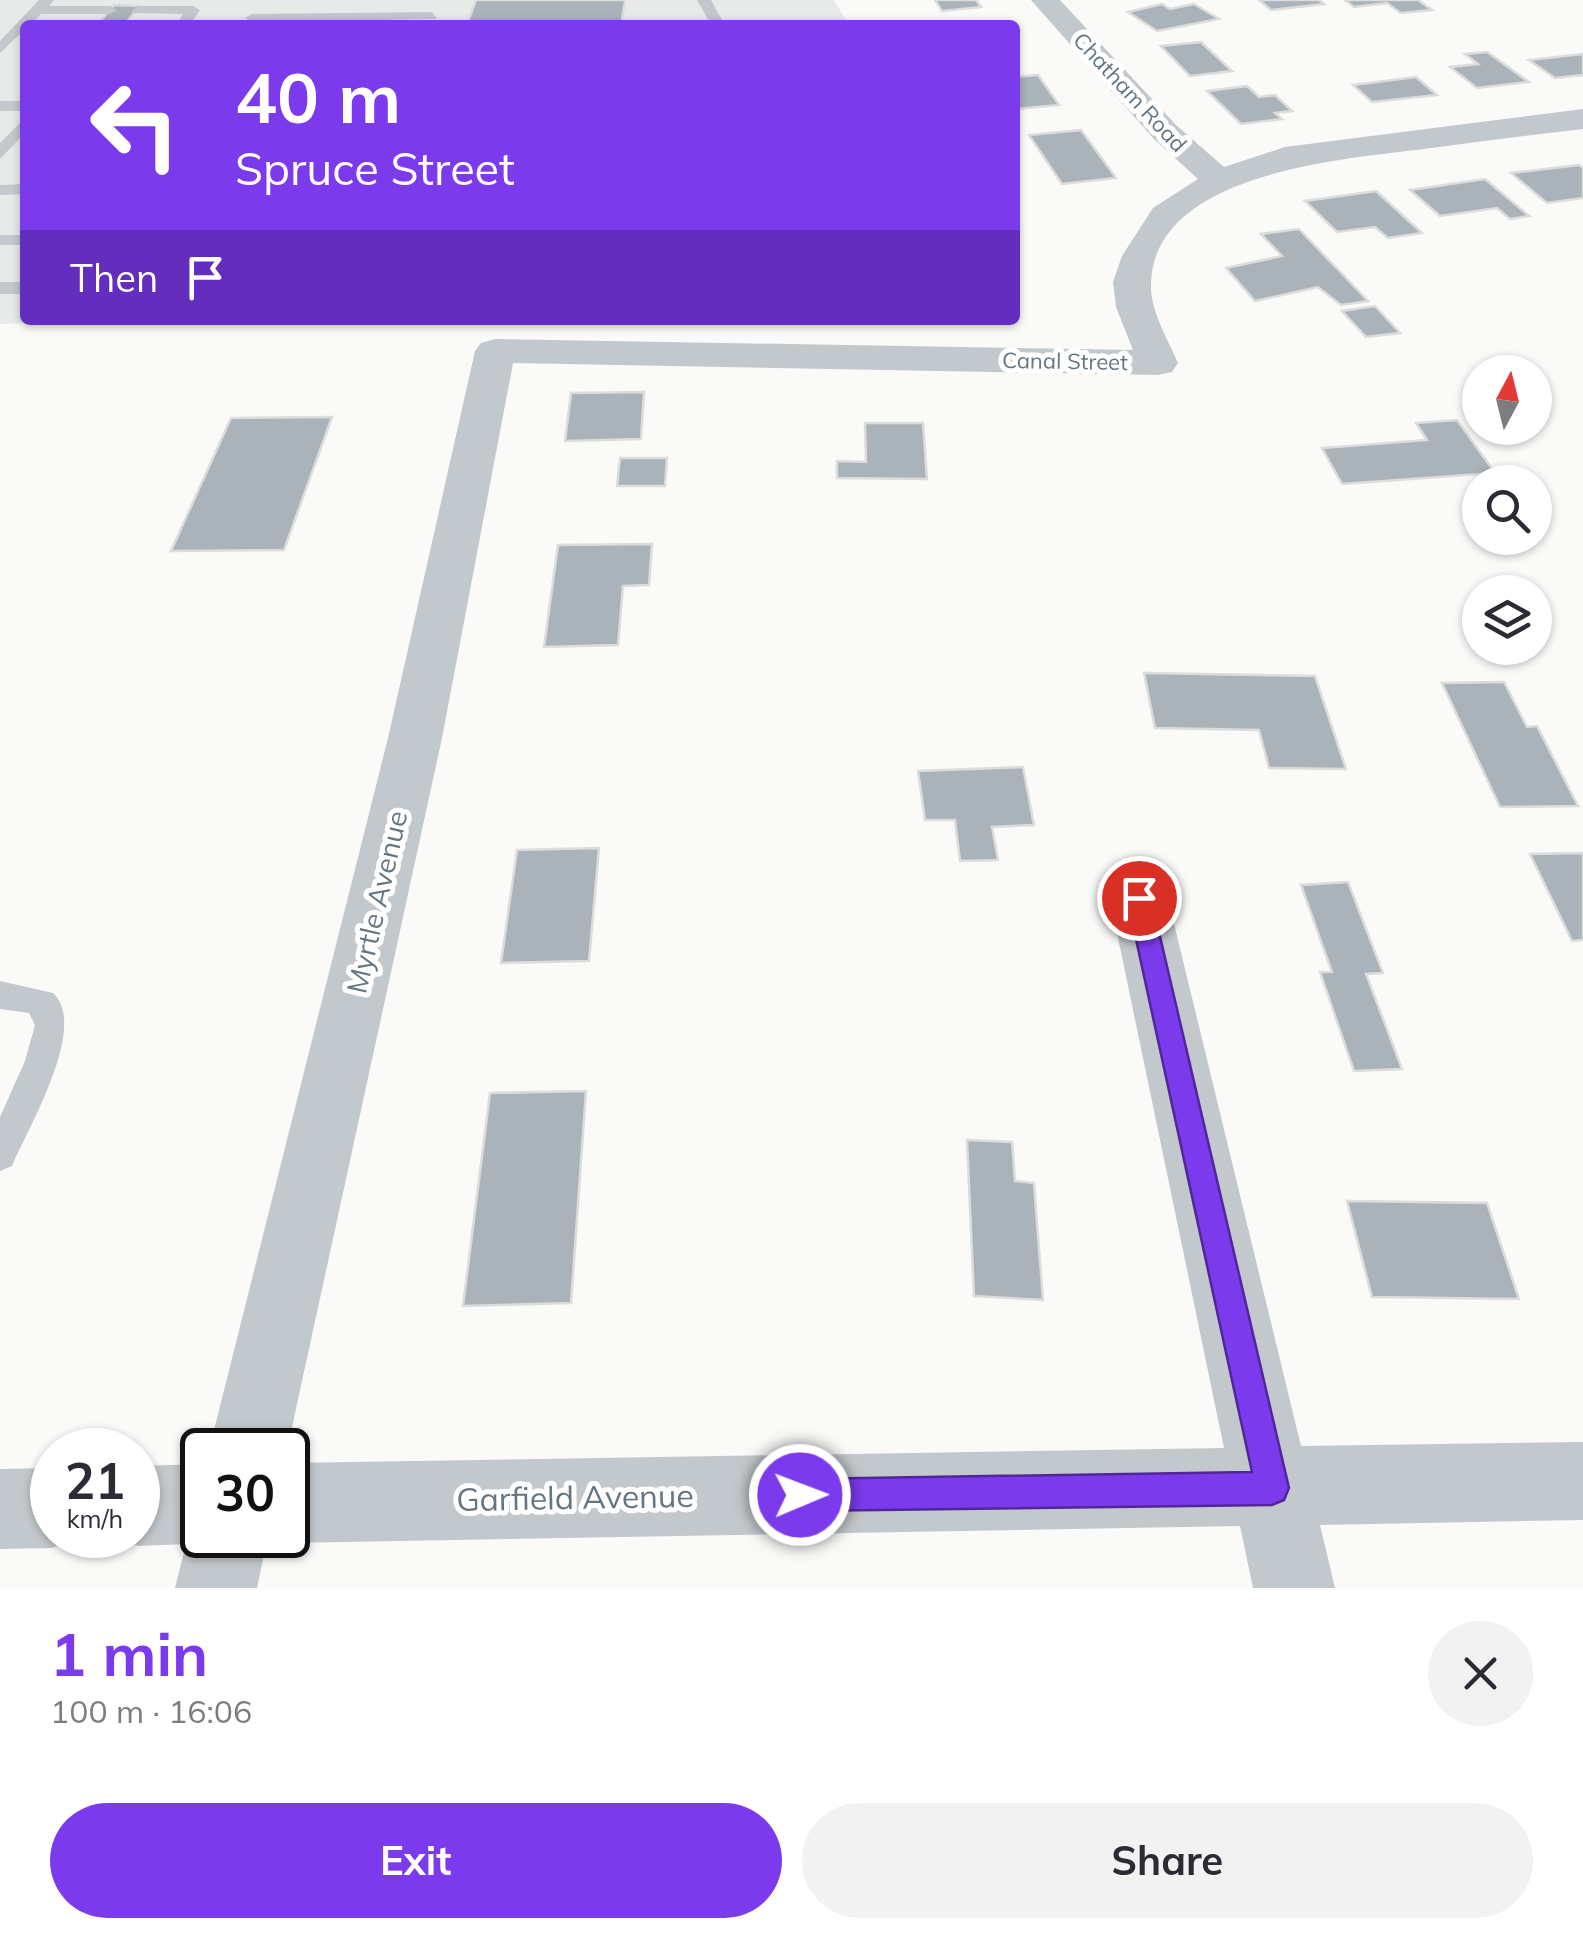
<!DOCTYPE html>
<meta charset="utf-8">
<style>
:root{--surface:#fff;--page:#f2f2f3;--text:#2b2b33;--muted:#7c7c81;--accent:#7c3aed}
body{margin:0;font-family:Mulish,sans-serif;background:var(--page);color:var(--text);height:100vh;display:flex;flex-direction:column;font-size:38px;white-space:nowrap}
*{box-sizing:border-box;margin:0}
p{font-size:32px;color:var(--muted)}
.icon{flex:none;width:55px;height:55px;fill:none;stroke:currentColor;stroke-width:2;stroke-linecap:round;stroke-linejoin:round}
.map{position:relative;height:1588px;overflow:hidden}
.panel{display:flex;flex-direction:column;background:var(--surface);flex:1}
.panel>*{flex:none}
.top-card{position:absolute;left:20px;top:20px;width:1000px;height:305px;border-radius:10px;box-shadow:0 2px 8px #0004;background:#7c3aed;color:#fff;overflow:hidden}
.needle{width:65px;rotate:7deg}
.controls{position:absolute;left:1462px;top:355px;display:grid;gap:20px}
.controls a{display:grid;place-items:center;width:90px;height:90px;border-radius:50%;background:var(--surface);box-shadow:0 2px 8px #0004;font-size:50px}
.speed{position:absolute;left:30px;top:1428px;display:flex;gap:20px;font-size:50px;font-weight:700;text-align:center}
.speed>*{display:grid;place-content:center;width:130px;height:130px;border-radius:50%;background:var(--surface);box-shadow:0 2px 8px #0004;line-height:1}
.speed small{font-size:25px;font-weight:400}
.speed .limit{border:5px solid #111;border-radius:15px;background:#fff;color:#111}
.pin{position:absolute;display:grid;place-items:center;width:85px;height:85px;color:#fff;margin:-42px;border:5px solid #fff;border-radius:50%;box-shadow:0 2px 10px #0007}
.me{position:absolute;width:110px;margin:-55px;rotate:89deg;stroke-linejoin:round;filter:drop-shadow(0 0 8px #0008)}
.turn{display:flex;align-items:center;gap:35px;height:210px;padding:0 50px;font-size:45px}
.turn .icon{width:130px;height:130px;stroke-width:2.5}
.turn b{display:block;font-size:70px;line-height:85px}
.then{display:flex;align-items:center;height:95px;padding:0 50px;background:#0003;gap:20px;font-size:38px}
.round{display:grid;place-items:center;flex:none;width:105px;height:105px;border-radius:52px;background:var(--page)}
.overview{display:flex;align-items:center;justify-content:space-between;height:170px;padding:0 50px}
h1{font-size:60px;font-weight:700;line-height:75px;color:var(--accent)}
.cta{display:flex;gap:20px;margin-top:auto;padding:20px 50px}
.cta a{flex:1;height:115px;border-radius:60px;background:var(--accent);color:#fff;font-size:40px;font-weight:700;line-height:115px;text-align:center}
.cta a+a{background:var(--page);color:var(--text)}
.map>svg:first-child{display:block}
.built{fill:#e8e9e9}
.building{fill:#aab3b9;stroke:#dcdcda;stroke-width:2.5}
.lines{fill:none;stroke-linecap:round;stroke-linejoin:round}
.service{fill:#c3c8cc;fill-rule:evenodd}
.minor{fill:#c3c8cc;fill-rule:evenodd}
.route{fill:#7c3aed;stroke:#51269a;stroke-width:2.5}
.labels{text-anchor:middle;stroke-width:10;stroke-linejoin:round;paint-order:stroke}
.far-street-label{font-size:22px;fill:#657683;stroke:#fff}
.street-label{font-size:28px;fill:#657683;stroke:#fff}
.near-street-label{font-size:32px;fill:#657683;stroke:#fff}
</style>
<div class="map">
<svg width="1583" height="1588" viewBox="0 0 1583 1588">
<rect width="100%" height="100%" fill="#fafaf8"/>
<polygon class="built" points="0,0 834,0 849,25 25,25 25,320 132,320 0,324"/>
<g class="building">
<polygon points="476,0 625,0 621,25 467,25"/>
<polygon points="935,0 976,0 981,7 942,11"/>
<polygon points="1259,0 1319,0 1324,4 1271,10"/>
<polygon points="1345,0 1418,0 1432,10 1401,13 1387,3 1354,7"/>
<polygon points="1162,4 1170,9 1194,4 1219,19 1157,31 1128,12"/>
<polygon points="114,5 140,6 124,25 97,25"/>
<polygon points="1201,42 1232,71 1190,76 1161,46"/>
<polygon points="1487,52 1529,82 1477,88 1450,67 1478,64 1465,54"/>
<polygon points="1583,54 1583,75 1555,78 1529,60"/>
<polygon points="1038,75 1059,105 1015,109 1015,77"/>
<polygon points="1416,77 1437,95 1372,102 1353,85"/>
<polygon points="1247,86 1259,97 1275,95 1292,111 1275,113 1282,119 1241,124 1207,91"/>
<polygon points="1081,130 1116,178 1062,184 1029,135"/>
<polygon points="1579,165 1583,168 1583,198 1547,203 1511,173"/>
<polygon points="1485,179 1529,216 1510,219 1497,208 1440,216 1410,190"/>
<polygon points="1376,191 1422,233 1388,238 1375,227 1337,232 1305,201"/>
<polygon points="1299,229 1368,301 1341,305 1318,287 1255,301 1226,268 1282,256 1261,234"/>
<polygon points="1375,306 1400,333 1366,337 1342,311"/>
<polygon points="644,392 641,439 565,441 571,393"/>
<polygon points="332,417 284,550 171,551 231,418"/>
<polygon points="1457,420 1495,473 1342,484 1322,448 1427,440 1416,423"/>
<polygon points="865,423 923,423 927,479 837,478 837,461 866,462"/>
<polygon points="620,458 667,458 665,486 617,486"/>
<polygon points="652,544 649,585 623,586 618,645 544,647 558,545"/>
<polygon points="1144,673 1315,676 1346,769 1269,768 1259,730 1155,728"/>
<polygon points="1504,682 1527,727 1537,726 1578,806 1500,807 1442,683"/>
<polygon points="1023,767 1034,825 992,827 998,860 960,861 955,820 925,820 918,771"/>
<polygon points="599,848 589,961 501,963 517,850"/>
<polygon points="1583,853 1583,940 1572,941 1530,854"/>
<polygon points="1348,882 1383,973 1366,974 1402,1069 1354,1071 1320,972 1332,972 1301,885"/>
<polygon points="586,1091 571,1303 463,1306 490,1093"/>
<polygon points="967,1140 1012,1142 1015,1181 1034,1183 1043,1300 974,1296"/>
<polygon points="1347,1201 1487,1203 1519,1299 1372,1297"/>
</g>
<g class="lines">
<g class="service">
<polygon points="39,0 54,0 49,6 110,6 117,10 110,14 41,14 0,53 0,41"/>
<polygon points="697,0 711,0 725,25 711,25"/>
<polygon points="136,6 193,6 200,10 190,25 176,25 183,14 131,13"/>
<polygon points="432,12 437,19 252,22 245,18 252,14"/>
<rect x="0" y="101" width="25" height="10"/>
<polygon points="25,118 25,133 0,159 0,143"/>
<polygon points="25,184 25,194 0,195 0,185"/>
<rect x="0" y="235" width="25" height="10"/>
<rect x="0" y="282" width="25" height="12"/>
<path d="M0,981L53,993C89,1026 28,1128 12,1166L0,1171V1117L25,1061L35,1025L29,1013L0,1009Z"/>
</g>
<g class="minor">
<path d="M1031,0H1060L1176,125L1224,167L1285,147L1583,109V129C1530,135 1477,142 1424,149C1345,159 1153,172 1151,284C1150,311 1168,339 1178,363L1172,372L1158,375L513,363L442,738L287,1450H209L388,738L475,351L481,343L495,339L1133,350L1116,307L1113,282L1122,256L1153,208L1198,179L1154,139Z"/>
<polygon points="1139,873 1160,881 1168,899 1301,1446 1583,1442 1583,1520 1320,1525 1335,1588 1253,1588 1240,1526 288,1543 269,1535 288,1535 288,1463 1224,1448 1110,899 1118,881"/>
<polygon points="202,1464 202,1535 268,1535 257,1588 175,1588 186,1544 138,1546 112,1535 138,1535 138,1466"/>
<polygon points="52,1468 52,1535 80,1536 52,1548 0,1549 0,1469"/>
</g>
</g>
<polygon class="route" points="1139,888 1151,898 1289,1488 1284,1500 1272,1505 800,1511 788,1507 783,1495 788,1483 800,1479 1252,1472 1127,898"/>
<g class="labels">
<g class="far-street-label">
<text transform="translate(1130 92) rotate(47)" y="8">Chatham Road</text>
<text transform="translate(1065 361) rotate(1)" y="8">Canal Street</text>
</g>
<g class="street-label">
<text transform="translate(377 902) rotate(-77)" y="10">Myrtle Avenue</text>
</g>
<g class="near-street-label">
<text transform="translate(575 1498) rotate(-1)" y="11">Garfield Avenue</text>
</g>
</g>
</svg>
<div class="controls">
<a><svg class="needle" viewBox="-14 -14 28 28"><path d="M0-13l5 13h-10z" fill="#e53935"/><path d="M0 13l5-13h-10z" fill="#7c7c81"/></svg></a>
<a><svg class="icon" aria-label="search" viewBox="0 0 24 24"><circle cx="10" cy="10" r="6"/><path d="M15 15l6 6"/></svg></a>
<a><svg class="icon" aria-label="layers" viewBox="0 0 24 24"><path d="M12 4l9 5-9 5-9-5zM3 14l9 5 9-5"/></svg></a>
</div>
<div class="speed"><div>21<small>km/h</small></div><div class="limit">30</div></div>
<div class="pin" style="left:1139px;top:898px;background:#d93025"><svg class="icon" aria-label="arrive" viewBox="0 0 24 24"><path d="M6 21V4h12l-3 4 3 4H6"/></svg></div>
<svg class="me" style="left:800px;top:1495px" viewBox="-20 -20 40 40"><circle r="17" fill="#7c3aed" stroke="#fff" stroke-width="3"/><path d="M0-11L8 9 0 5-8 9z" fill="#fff"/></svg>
<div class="top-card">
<div class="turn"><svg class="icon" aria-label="left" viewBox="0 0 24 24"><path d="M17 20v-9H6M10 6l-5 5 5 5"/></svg><div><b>40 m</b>Spruce Street</div></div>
<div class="then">Then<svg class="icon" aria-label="arrive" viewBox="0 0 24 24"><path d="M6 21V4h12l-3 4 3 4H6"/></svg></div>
</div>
</div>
<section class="panel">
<div class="overview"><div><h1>1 min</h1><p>100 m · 16:06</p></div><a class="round"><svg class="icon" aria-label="close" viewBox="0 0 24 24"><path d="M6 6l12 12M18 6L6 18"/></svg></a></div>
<div class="cta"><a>Exit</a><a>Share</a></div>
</section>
